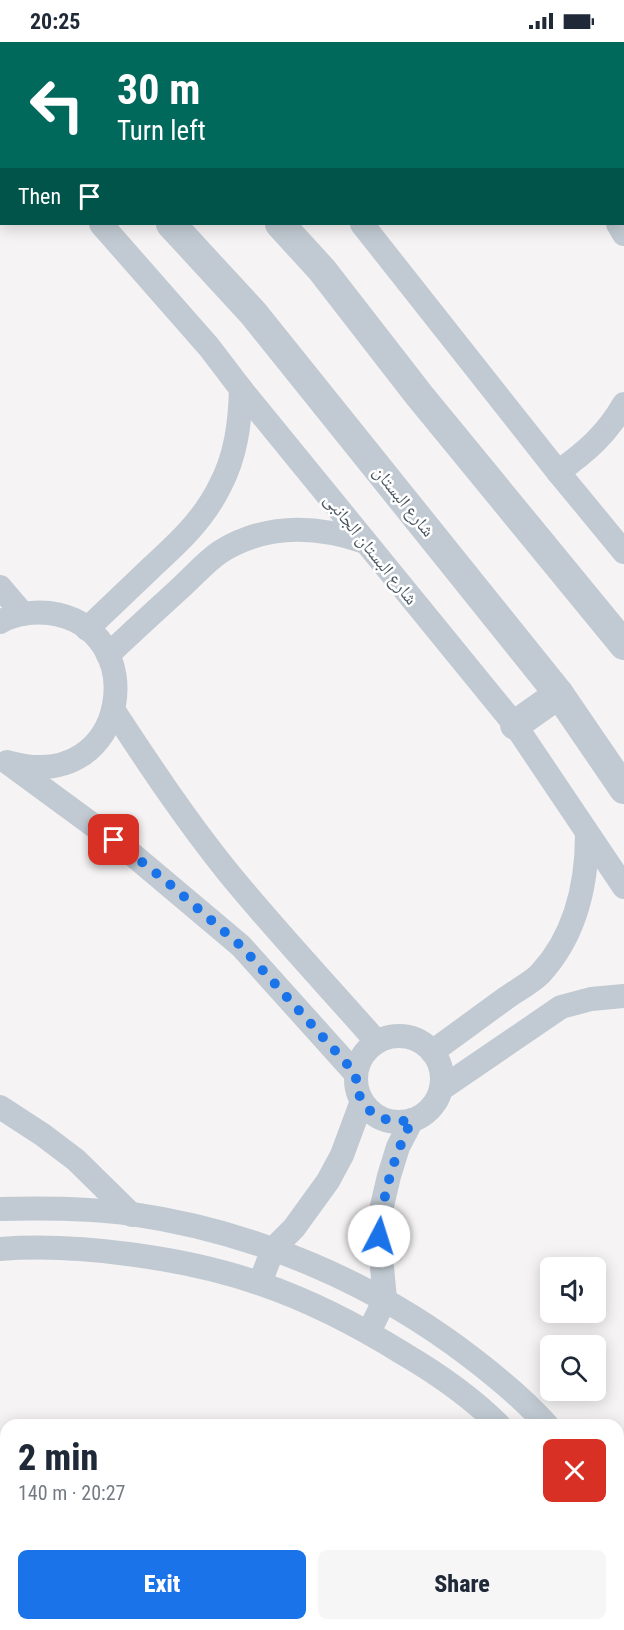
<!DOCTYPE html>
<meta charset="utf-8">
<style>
:root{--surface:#fff;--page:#f6f6f7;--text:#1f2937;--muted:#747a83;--accent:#1a73e8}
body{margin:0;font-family:"Roboto Condensed","Noto Naskh Arabic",sans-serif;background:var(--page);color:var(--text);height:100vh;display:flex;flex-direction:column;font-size:22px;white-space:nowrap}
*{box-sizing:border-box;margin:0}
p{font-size:20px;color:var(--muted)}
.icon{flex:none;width:33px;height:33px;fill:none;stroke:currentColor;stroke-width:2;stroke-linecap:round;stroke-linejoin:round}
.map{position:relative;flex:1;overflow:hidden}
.drawer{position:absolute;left:0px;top:1377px;width:624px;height:212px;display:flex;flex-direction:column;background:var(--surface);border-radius:18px 18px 0 0;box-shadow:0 3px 15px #0003}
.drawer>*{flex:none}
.guide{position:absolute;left:0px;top:0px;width:624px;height:183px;box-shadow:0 3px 15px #0003;background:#00695c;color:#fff;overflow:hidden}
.buttons{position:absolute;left:540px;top:1215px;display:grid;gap:12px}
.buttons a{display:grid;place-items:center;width:66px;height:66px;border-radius:9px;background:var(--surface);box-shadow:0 3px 15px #0003;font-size:30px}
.pin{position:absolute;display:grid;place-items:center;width:51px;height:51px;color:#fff;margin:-26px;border-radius:12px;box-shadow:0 3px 9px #0006}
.me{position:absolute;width:66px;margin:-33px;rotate:5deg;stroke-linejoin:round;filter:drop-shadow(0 0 4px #0008)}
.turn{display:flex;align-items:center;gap:21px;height:126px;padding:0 18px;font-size:27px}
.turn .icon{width:78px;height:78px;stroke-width:2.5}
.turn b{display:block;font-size:42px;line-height:51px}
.then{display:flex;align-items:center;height:57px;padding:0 18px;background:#0003;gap:12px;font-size:22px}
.round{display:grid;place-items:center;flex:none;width:63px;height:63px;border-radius:9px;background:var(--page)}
.headline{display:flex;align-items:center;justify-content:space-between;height:102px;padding:0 18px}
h1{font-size:36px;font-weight:800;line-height:45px}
.action{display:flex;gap:12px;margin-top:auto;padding:12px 18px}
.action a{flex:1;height:69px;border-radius:9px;background:var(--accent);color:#fff;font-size:24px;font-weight:800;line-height:69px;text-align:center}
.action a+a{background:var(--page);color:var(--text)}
.status{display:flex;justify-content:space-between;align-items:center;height:42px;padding:0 30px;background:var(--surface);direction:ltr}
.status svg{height:16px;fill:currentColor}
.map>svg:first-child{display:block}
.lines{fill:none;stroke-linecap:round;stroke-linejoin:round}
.minor{stroke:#c1cad2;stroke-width:24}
.tertiary{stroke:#c1cad2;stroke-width:30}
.route{stroke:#1a73e8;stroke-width:10;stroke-dasharray:0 18}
.labels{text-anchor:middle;stroke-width:5;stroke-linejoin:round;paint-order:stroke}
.street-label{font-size:18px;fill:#4a5661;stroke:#fff}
</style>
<div class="status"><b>20:25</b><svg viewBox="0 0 49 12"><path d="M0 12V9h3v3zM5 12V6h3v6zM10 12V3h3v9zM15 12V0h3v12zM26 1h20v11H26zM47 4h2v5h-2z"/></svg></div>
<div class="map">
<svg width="624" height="1588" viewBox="0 0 624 1588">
<rect width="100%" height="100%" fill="#f5f3f3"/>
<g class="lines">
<g class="minor">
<polyline points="192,0 193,2"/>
<polyline points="622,58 624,57"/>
<polyline points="0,66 2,67"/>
<polyline points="101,182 209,305 241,347 515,683 624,845"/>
<polyline points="362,182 558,430 624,510"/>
<polyline points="618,182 624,192"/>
<path d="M558,430C586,410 607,392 624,362"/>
<polyline points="0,545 23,572"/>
<path d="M0,580C14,572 33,569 49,571C153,584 131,753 11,721"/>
<path d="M87,587C109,566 131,545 153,524C179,500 204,477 220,444C236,414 240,381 241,347"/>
<path d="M108,613C130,592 153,571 176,550C190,538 204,521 220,510C266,481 316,483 365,500"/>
<path d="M114,669C150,724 186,778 227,829C275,888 327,943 377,1000"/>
<polyline points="7,720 127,808 241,904 356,1032"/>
<circle cx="399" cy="1037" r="43"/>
<path d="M432,1010C457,992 481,974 506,956C517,948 531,941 540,932C576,893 587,843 587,792"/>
<polyline points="441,1047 561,965 591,957 624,954"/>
<polyline points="0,1065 43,1093 76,1118 132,1173"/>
<path d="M0,1167C44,1166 88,1166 132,1172C256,1190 373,1240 472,1316C498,1336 525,1358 547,1383"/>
<path d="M0,1207C78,1201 187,1216 261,1242C311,1259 359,1284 404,1312C438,1332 471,1355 499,1383"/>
<polyline points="260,1241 273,1207 294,1186 328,1139 342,1113 362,1059"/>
<polyline points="369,1290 385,1257 379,1194 382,1164 389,1134 398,1105 412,1078"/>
<polyline points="618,1470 624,1478"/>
<polyline points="0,1485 6,1484"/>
<polyline points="618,1530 624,1539"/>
<polyline points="304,1582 310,1588"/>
</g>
<g class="tertiary">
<polyline points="3,0 5,2"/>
<polyline points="113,0 115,2"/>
<polyline points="171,182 253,271 559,652 624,747"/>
<polyline points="280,182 322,228 419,353 624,603"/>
<polyline points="515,683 559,652"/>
</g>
</g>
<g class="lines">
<path class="route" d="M114,798L166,839L241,904L356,1032C355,1066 380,1084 412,1078C393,1116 383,1152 379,1194"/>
</g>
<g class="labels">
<g class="street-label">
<text transform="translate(404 459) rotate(51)" y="6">شارع البستان</text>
<text transform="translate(371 507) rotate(51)" y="6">شارع البستان الجانبى</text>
</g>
</g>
</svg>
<div class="buttons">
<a><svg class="icon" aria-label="sound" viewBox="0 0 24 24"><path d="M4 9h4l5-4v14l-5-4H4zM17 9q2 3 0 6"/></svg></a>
<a><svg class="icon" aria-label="search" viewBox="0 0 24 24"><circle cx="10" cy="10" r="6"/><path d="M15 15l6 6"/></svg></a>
</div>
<div class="pin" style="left:114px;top:798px;background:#d93025"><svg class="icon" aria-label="arrive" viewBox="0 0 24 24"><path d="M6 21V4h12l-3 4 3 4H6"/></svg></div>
<svg class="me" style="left:379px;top:1194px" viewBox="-20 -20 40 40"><circle r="19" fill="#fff"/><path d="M0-13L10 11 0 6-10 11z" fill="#1a73e8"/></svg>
<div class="guide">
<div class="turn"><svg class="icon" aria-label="left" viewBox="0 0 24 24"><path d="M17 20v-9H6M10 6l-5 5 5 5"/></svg><div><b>30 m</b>Turn left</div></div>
<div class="then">Then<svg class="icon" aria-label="arrive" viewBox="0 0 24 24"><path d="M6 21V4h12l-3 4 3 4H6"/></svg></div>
</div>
<section class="drawer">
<div class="headline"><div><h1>2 min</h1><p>140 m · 20:27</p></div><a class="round" style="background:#d93025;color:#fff"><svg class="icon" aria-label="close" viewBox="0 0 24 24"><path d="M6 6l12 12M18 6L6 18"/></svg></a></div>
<div class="action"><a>Exit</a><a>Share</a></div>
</section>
</div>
